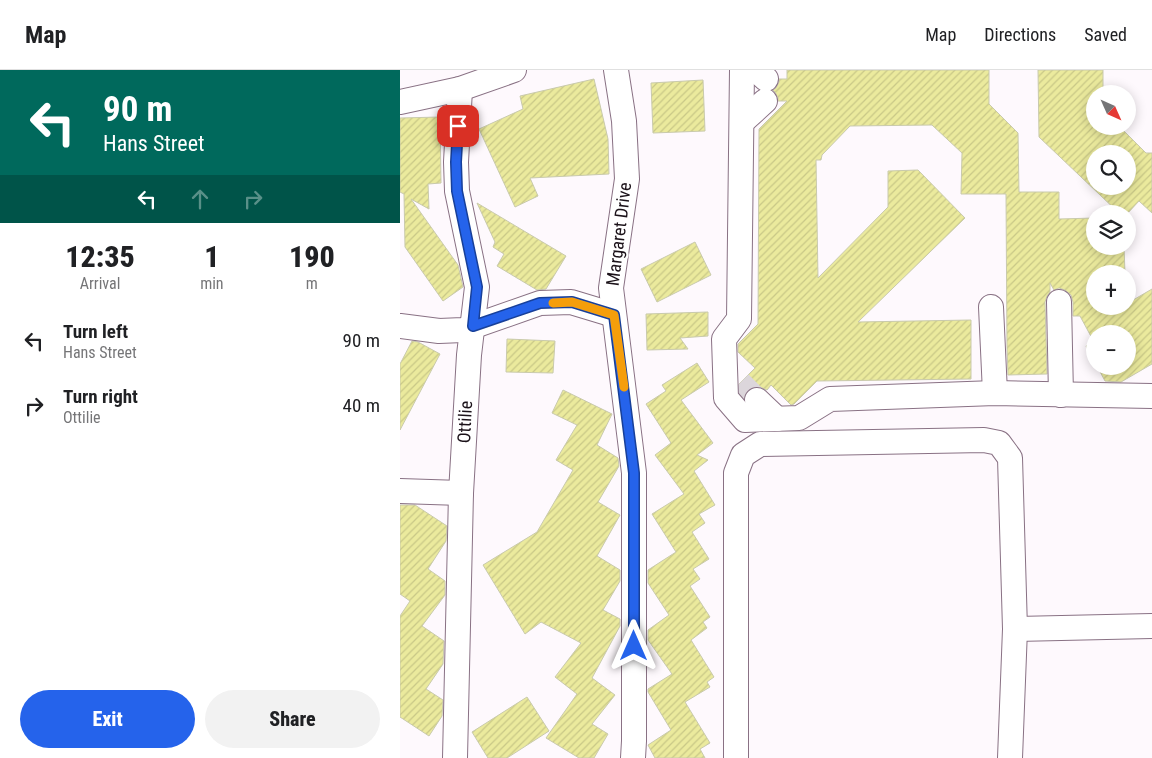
<!DOCTYPE html>
<meta charset="utf-8">
<style>
:root{--surface:#fff;--page:#f2f2f2;--text:#202124;--muted:#757577;--line:#e0e0e0;--accent:#2563eb}
body{margin:0;font-family:"Roboto Condensed",sans-serif;background:var(--page);color:var(--text);height:100vh;display:flex;flex-direction:column;font-size:19px;white-space:nowrap}
*{box-sizing:border-box;margin:0}
p{font-size:16px;color:var(--muted)}
.icon{flex:none;width:28px;height:28px;fill:none;stroke:currentColor;stroke-width:2;stroke-linecap:round;stroke-linejoin:round}
.map{position:relative;flex:1;overflow:hidden}
.sheet{display:flex;flex-direction:column;background:var(--surface);width:400px}
.sheet>*{flex:none}
.guide{background:#00695c;color:#fff;overflow:hidden}
.needle{width:32px;rotate:135deg}
.fabs{position:absolute;left:686px;top:15px;display:grid;gap:10px}
.fabs a{display:grid;place-items:center;width:50px;height:50px;border-radius:50%;background:var(--surface);box-shadow:0 2px 12px #0003;font-size:25px}
.pin{position:absolute;display:grid;place-items:center;width:42px;height:42px;color:#fff;margin:-21px;border-radius:10px;box-shadow:0 2px 8px #0006}
.me{position:absolute;width:55px;margin:-28px;rotate:0deg;stroke-linejoin:round;filter:drop-shadow(0 0 4px #0008)}
.turn{display:flex;align-items:center;gap:18px;height:105px;padding:0 20px;font-size:22px}
.turn .icon{width:65px;height:65px;stroke-width:2.5}
.turn b{display:block;font-size:35px;line-height:42px}
.lanes{display:flex;align-items:center;height:48px;padding:0 20px;background:#0003;justify-content:center;gap:25px;direction:ltr}
.lanes .off{opacity:.35}
.eta{display:flex;justify-content:space-evenly;align-items:center;height:85px;text-align:center}
.eta b{font-size:30px;font-weight:800;line-height:35px}
.cta{display:flex;gap:10px;margin-top:auto;padding:10px 20px}
.cta a{flex:1;height:58px;border-radius:30px;background:var(--accent);color:#fff;font-size:20px;font-weight:800;line-height:58px;text-align:center}
.cta a+a{background:var(--page);color:var(--text)}
ul{padding:0;list-style:none}
li{display:flex;align-items:center;gap:15px;height:65px;padding:0 20px}
li div{flex:1}
li b{display:block;font-size:19px}
li em{font-style:normal}
header{display:flex;align-items:center;gap:30px;box-sizing:border-box;height:70px;padding:0 25px;background:var(--surface);border-bottom:1px solid var(--line)}
header strong{font-size:24px}
nav{display:flex;gap:28px;margin-inline-start:auto;font-size:18px}
main{display:flex;flex:1;min-height:0}
.map>svg:first-child{display:block}
.building{fill:url(#building-hatch);stroke:#c9caac;fill-rule:evenodd}
.lines{fill:none;stroke-linecap:round;stroke-linejoin:round}
.minor-tunnel{stroke:#dcd6db;stroke-width:24;stroke-dasharray:24 12;stroke-linecap:butt}
.minor-casing{stroke:#897184;stroke-width:26}
.minor{stroke:#fff;stroke-width:24}
.route-casing{stroke:#184099;stroke-width:12}
.route{stroke:#2563eb;stroke-width:9}
.slow{stroke:#f59e0b;stroke-width:9}
.labels{text-anchor:middle;stroke-width:4.5;stroke-linejoin:round;paint-order:stroke}
.street-label{font-size:18px;fill:#1b1219;stroke:#fff}
</style>
<header>
<strong>Map</strong>
<nav><a>Map</a><a>Directions</a><a>Saved</a></nav>
</header>
<main>
<section class="sheet">
<div class="guide">
<div class="turn"><svg class="icon" aria-label="left" viewBox="0 0 24 24"><path d="M17 20v-9H6M10 6l-5 5 5 5"/></svg><div><b>90 m</b>Hans Street</div></div>
<div class="lanes"><svg class="icon" aria-label="left" viewBox="0 0 24 24"><path d="M17 20v-9H6M10 6l-5 5 5 5"/></svg><svg class="icon off" aria-label="ahead" viewBox="0 0 24 24"><path d="M12 20V5M6 11l6-6 6 6"/></svg><svg class="icon off" aria-label="right" viewBox="0 0 24 24"><path d="M7 20v-9h11M14 6l5 5-5 5"/></svg></div>
</div>
<div class="eta">
<div><b>12:35</b><p>Arrival</p></div>
<div><b>1</b><p>min</p></div>
<div><b>190</b><p>m</p></div>
</div>
<ul>
<li><svg class="icon" aria-label="left" viewBox="0 0 24 24"><path d="M17 20v-9H6M10 6l-5 5 5 5"/></svg><div><b>Turn left</b><p>Hans Street</p></div><em>90 m</em></li>
<li><svg class="icon" aria-label="right" viewBox="0 0 24 24"><path d="M7 20v-9h11M14 6l5 5-5 5"/></svg><div><b>Turn right</b><p>Ottilie</p></div><em>40 m</em></li>
</ul>
<div class="cta"><a>Exit</a><a>Share</a></div>
</section>
<div class="map">
<svg width="752" height="688" viewBox="0 0 752 688">
<defs>
<pattern id="building-hatch" width="6" height="6" patternUnits="userSpaceOnUse" patternTransform="scale(1.25)"><rect width="6" height="6" fill="#ebea9d"/><path d="M-1 1l2-2M0 6l6-6M5 7l2-2" fill="none" stroke="#c9c887"/></pattern>
</defs>
<rect width="100%" height="100%" fill="#fef9fd"/>
<g class="building">
<polygon points="387,0 589,0 589,34 618,63 619,122 659,122 659,149 695,148 695,176 724,176 725,204 695,204 695,236 728,236 728,233 752,219 752,294 721,312 705,311 697,296 728,296 728,264 695,264 695,293 686,276 694,272 680,246 673,246 673,232 671,225 665,220 659,218 654,220 650,213 650,222 647,226 645,232 647,304 608,305 607,279 606,124 561,124 562,83 532,55 450,56 422,85 421,90 416,90 418,208 488,137 488,101 518,100 565,148 458,252 571,250 571,309 417,311 394,334 391,335 371,315 367,320 360,317 353,317 347,321 344,327 340,323 339,314 355,298 338,282 338,274 358,254 359,59 387,31 378,31 378,28 375,22 373,20 376,18 379,12 379,9 387,9"/>
<path d="M638,0H703V24H695V56H719L746,83H752V143L739,131L727,144H720L639,67ZM695,84H728V116H695Z"/>
<polygon points="194,9 208,69 209,104 130,108 138,126 115,137 79,59 123,39 120,26"/>
<polygon points="303,10 305,61 253,63 251,13"/>
<polygon points="40,47 41,113 28,114 29,139 11,129 58,195 63,217 43,231 5,177 4,124 0,122 0,48"/>
<polygon points="77,133 166,186 146,219 137,220 97,196 104,184 93,177 95,172"/>
<polygon points="295,172 311,205 257,232 241,199"/>
<polygon points="308,242 308,266 280,268 288,279 247,280 246,244"/>
<polygon points="107,269 155,271 153,303 106,302"/>
<polygon points="12,271 18,272 40,284 0,360 0,294"/>
<polygon points="297,293 309,312 281,330 313,373 297,385 308,390 294,401 315,435 299,444 305,453 292,462 309,489 293,499 300,509 290,516 310,547 303,552 307,558 291,570 314,607 307,612 310,617 285,632 310,673 300,679 305,688 255,688 248,675 271,660 248,622 248,619 272,604 248,570 248,560 269,545 248,513 248,500 276,482 252,444 284,424 255,385 271,373 246,334 266,321 262,315"/>
<polygon points="163,320 212,344 197,375 218,388 219,396 198,432 220,445 197,486 220,500 220,511 203,540 220,549 220,556 192,608 215,625 192,654 208,664 194,688 179,688 146,668 177,624 155,607 181,573 141,552 125,564 83,495 137,462 173,400 156,390 177,355 152,343"/>
<polygon points="0,435 15,435 47,456 46,471 28,499 45,511 45,525 22,556 44,571 43,594 26,619 43,630 42,646 29,666 0,647 0,546 10,531 0,524"/>
<polygon points="127,627 149,661 107,688 88,688 72,662"/>
</g>
<g class="lines">
<polyline class="minor-tunnel" points="340,313 357,330"/>
<g class="minor-casing">
<g id="minor">
<polyline points="216,0 224,51 227,109 211,218 234,403 234,671 233,688"/>
<polyline points="342,0 339,249 324,269 326,328 345,350 399,348 430,329 595,323 752,326"/>
<polyline points="356,0 366,9"/>
<polyline points="0,32 60,19 114,0"/>
<polyline points="342,52 365,31"/>
<polyline points="659,232 661,325"/>
<polyline points="591,237 595,323"/>
<polyline points="0,256 39,261 63,260 140,233 171,232 214,245"/>
<polyline points="357,330 377,349"/>
<polyline points="0,421 61,423"/>
<polyline points="615,559 752,556"/>
<polyline points="55,688 61,423 69,285 77,217 57,121 56,92 60,19"/>
<polyline points="336,688 336,403 343,385 360,374 584,370 599,373 610,388 615,559 610,688"/>
</g>
</g>
<use href="#minor" class="minor"/>
</g>
<g class="lines">
<g class="route-casing">
<polyline id="route" points="58,56 56,92 57,121 77,217 73,256 140,233 172,232 214,245 234,403 234,576"/>
</g>
<use href="#route" class="route"/>
<polyline class="slow" points="153,233 172,232 214,245 224,317"/>
</g>
<g class="labels">
<g class="street-label">
<text transform="translate(219 164) rotate(-83)" y="6">Margaret Drive</text>
<text transform="translate(65 352) rotate(-87)" y="6">Ottilie</text>
</g>
</g>
</svg>
<div class="fabs">
<a><svg class="needle" viewBox="-14 -14 28 28"><path d="M0-13l5 13h-10z" fill="#e53935"/><path d="M0 13l5-13h-10z" fill="#757577"/></svg></a>
<a><svg class="icon" aria-label="search" viewBox="0 0 24 24"><circle cx="10" cy="10" r="6"/><path d="M15 15l6 6"/></svg></a>
<a><svg class="icon" aria-label="layers" viewBox="0 0 24 24"><path d="M12 4l9 5-9 5-9-5zM3 14l9 5 9-5"/></svg></a>
<a>+</a>
<a>−</a>
</div>
<div class="pin" style="left:58px;top:56px;background:#d93025"><svg class="icon" aria-label="arrive" viewBox="0 0 24 24"><path d="M6 21V4h12l-3 4 3 4H6"/></svg></div>
<svg class="me" style="left:234px;top:576px" viewBox="-20 -20 40 40"><path d="M0-17L14 15 0 8-14 15z" fill="#2563eb" stroke="#fff" stroke-width="4"/></svg>
</div>
</main>
